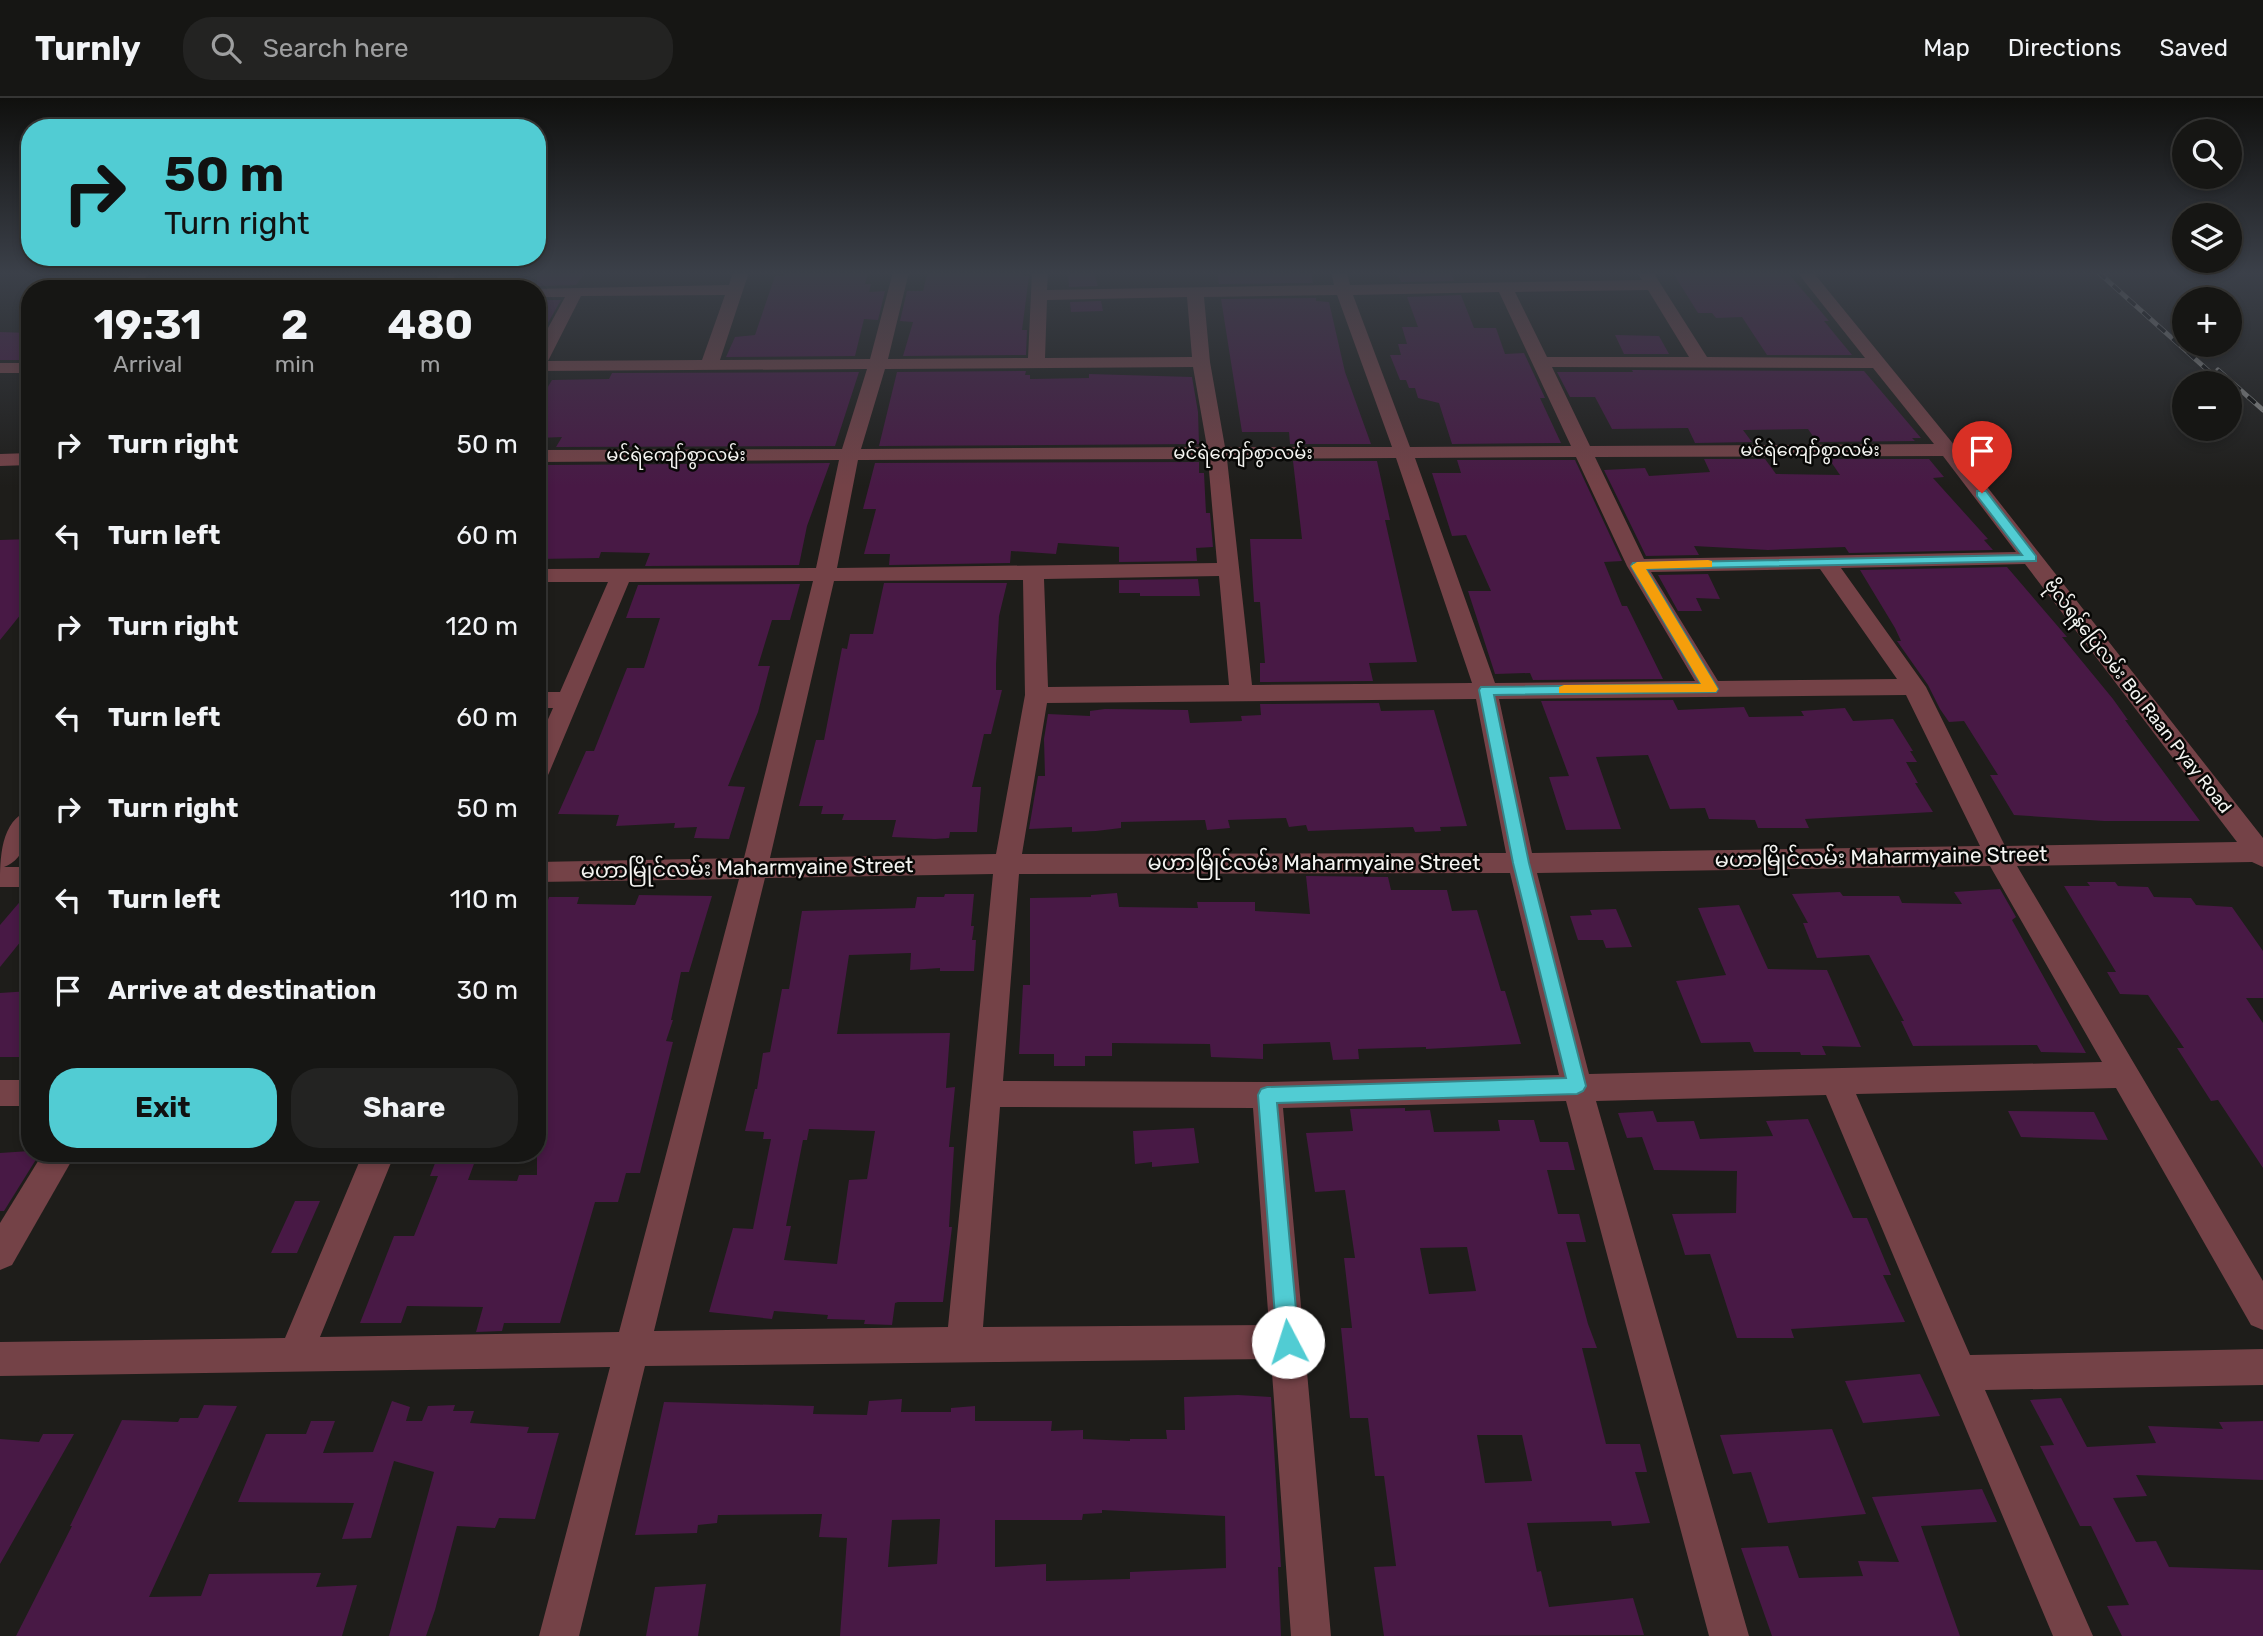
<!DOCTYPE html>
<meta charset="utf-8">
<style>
:root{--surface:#161614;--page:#232322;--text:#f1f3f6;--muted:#9e9fa0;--line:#353534;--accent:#51ccd3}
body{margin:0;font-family:Rubik,"Noto Sans Myanmar",sans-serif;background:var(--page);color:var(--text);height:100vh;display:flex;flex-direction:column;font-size:26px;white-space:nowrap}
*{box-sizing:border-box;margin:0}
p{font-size:23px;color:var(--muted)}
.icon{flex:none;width:38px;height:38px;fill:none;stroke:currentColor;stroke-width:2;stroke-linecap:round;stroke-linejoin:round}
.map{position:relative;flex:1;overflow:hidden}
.side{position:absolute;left:21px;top:182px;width:525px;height:882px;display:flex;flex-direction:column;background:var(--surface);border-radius:28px;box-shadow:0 4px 10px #0003,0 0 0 2px var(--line)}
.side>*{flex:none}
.top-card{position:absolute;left:21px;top:21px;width:525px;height:147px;border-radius:28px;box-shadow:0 4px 10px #0003,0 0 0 2px var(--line);background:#51ccd3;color:#111;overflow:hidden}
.controls{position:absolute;left:2172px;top:21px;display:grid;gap:14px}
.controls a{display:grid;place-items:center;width:70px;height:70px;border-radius:50%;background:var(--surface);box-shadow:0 4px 10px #0003,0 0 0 2px var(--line);font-size:35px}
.pin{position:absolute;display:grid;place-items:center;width:60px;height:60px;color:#fff;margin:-72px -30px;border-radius:50% 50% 50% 0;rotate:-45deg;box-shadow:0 0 7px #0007}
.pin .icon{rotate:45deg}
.me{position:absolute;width:77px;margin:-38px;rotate:355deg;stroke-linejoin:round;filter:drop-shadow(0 0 5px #0008)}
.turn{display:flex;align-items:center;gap:24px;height:147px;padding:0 28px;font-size:32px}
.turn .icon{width:91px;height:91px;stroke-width:2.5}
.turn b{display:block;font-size:49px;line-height:60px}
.eta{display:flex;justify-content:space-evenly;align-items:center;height:119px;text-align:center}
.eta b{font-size:42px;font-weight:700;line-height:49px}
.action{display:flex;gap:14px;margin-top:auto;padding:14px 28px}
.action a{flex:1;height:80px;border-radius:28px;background:var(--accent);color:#111;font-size:28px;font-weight:700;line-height:80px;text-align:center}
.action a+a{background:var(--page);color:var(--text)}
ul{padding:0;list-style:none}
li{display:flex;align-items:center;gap:21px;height:91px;padding:0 28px}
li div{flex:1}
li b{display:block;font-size:26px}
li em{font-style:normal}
header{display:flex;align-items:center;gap:42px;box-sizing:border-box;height:98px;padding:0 35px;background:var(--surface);border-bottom:2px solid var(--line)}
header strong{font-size:33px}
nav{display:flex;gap:38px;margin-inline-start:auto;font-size:24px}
.search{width:490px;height:63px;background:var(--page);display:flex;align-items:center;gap:18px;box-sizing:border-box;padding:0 24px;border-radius:28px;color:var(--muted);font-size:26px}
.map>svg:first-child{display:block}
.building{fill:#481945;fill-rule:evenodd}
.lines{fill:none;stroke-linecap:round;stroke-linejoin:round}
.street{fill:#744247;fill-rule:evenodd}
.rail-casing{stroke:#8a8a87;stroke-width:5}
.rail{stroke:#080806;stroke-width:3.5;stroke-dasharray:10;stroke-linecap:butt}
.route{fill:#51ccd3;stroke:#358589;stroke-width:2}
.slow{fill:#f59e0b}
.labels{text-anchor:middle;stroke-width:5;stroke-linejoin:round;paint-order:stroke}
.far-street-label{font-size:18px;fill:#f4f4f1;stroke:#080806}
.street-label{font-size:21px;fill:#f4f4f1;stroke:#080806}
</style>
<header>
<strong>Turnly</strong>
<div class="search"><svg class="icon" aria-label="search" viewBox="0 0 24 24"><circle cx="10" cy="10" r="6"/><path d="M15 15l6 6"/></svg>Search here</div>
<nav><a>Map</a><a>Directions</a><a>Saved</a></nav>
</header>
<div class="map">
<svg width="2263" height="1538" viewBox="0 0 2263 1538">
<rect width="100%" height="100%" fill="#1e1d1a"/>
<g class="building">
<polygon points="537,174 586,174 576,187 537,188"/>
<polygon points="784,174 868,174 865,186 871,186 869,194 885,193 878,222 864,221 855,258 726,259 735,239 755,237 775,178 783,178"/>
<polygon points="928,174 1023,174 1022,178 1029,178 1022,232 1027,232 1026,257 903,258 913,224 900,223 907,193 923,193"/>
<polygon points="1068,174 1094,174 1098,188 1069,189"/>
<polygon points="1217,174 1311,174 1313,185 1219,186"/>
<polygon points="1397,174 1451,174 1454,183 1401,184"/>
<polygon points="1787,174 1829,223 1824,223 1852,257 1767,257 1742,219 1716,220 1712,215 1698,215 1673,175"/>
<polygon points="1461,197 1474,230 1496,230 1505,256 1524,255 1545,300 1540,300 1561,345 1452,346 1439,305 1418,300 1415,290 1409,290 1406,282 1400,282 1390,257 1401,257 1398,246 1407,246 1402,229 1418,229 1407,199"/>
<polygon points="1316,200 1316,203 1329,204 1345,274 1371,346 1290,346 1289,334 1242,334 1221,201"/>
<polygon points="537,202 561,202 537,244"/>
<polygon points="1101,203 1103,213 1071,214 1070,204"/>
<polygon points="0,234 30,235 30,262 0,262"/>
<polygon points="1615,237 1659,238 1669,256 1624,256"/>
<polygon points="1632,272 1864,273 1921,340 1912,340 1915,343 1817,344 1808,331 1743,332 1752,344 1695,345 1688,330 1612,331 1595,299 1570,299 1557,274 1633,274"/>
<polygon points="1026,273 1025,277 1030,277 1030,281 1089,280 1089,276 1192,279 1198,314 1199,346 879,348 897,274"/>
<polygon points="859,274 835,348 556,349 562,339 537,340 537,307 552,282 609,281 612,275"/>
<polygon points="1704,361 1765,361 1776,376 1840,377 1829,361 1929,361 1944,379 1933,380 1988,441 1984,442 1993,452 1849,455 1845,449 1768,452 1694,448 1699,457 1646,458 1604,372 1645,370 1649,378 1710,374"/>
<polygon points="1457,362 1575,362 1622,463 1604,464 1622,508 1627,508 1663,581 1533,582 1530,575 1495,576 1468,493 1491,493 1466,437 1452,438 1432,375 1461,375"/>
<polygon points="1293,363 1377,363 1390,422 1385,422 1417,564 1369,565 1373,583 1260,584 1260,565 1265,565 1260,504 1254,504 1250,441 1302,441"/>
<polygon points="1199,364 1199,375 1204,375 1206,415 1210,415 1213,449 1196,450 1197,463 1119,464 1119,449 1058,445 1056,456 1011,453 1010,465 889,467 890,456 864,456 876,411 863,411 875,365"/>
<polygon points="830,365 807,428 799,467 645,468 650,455 601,454 599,460 537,461 537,384 547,367"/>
<polygon points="30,441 30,505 0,542 0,442"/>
<polygon points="2007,469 2067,539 2062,539 2113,601 2128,622 2125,622 2200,723 2104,723 2014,717 1990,677 1998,677 1964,623 1949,624 1940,611 1928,587 1897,543 1901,543 1895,530 1860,472"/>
<polygon points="1708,476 1720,501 1696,500 1702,513 1678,513 1658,477"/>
<polygon points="1198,481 1200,498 1140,498 1140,495 1119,495 1119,482"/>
<polygon points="884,485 1007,485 999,518 996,566 996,592 1002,592 991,636 984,636 972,689 981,689 977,734 950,734 949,740 935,741 892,739 896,722 842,722 844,716 821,716 823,708 799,708 816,642 824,642 842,550 847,551 850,536 873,536"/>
<polygon points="800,486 790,522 772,522 758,568 770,568 758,614 728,688 745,689 729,741 694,740 697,729 674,730 675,725 616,728 619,717 558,716 586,653 594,653 627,570 644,570 660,520 626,520 638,487"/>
<polygon points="1673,602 1678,612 1744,609 1749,619 1804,618 1801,613 1845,610 1853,623 1893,621 1913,653 1910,653 1917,664 1906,664 1918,685 1915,685 1933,714 1805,721 1809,730 1758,730 1755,722 1709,721 1705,710 1670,711 1648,657 1596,659 1621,731 1566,732 1549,679 1569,678 1541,603"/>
<polygon points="1379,605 1381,613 1434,612 1467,728 1440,729 1441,733 1415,734 1413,729 1308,733 1306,727 1289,729 1286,720 1228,722 1230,730 1207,732 1205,722 1121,724 1121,730 1096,733 1072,734 1072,729 1029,731 1038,678 1045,678 1044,641 1048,616 1090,618 1090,613 1105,611 1188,612 1190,625 1242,623 1241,618 1261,617 1260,606"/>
<polygon points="1306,778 1388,779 1391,792 1447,792 1452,813 1477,812 1501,893 1505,893 1521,946 1426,951 1426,949 1358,951 1359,961 1333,962 1330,944 1263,946 1263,961 1211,959 1210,946 1112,945 1112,958 1085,958 1085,968 1054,968 1054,956 1019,956 1023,887 1030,887 1030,800 1091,799 1091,797 1117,795 1119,809 1198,810 1197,804 1255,804 1255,813 1310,816"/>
<polygon points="2087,784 2115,784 2118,788 2148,789 2154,799 2191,800 2196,807 2232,809 2263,853 2263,900 2246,900 2263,925 2263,1070 2218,1002 2211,1003 2177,950 2184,950 2148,897 2120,896 2107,874 2116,874 2064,788 2090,788"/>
<polygon points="2000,791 2016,819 2012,822 2086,955 2041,954 2037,947 1913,948 1901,923 1904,923 1869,857 1817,860 1803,825 1808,825 1792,796 1840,794 1843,798 1899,798 1902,805 1962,806 1954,794"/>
<polygon points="30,792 30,832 0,869 0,827"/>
<path d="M945,796H974L971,828H974L972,842H976L974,873H940V870L910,872L911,855L849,857L837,936L950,935L946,990L955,989L949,1049H954L949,1129H952L943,1204H898L895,1205L892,1227L864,1226L865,1222L827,1221L828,1217L774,1213L772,1221L709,1214L733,1130L753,1131L771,1041H763L764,1034L745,1033L755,991H757L763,955L770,954L782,891H789L802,813L915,810L917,799H944ZM809,1031L875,1033L867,1081L849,1082L837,1166L784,1162L791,1128H786L803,1042H807Z"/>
<polygon points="639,797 712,798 689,874 681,874 671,922 673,922 666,943 673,944 640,1075 626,1075 618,1104 595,1104 560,1225 504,1225 502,1233 476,1234 483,1209 407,1208 401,1225 360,1225 394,1138 414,1138 438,1078 430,1078 439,1055 478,1055 468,1082 517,1083 519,1077 537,1077 537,802 548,802 549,799 579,799 577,806 635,807"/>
<polygon points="1739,807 1768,871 1827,872 1861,949 1822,948 1826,957 1801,957 1800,954 1754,954 1750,944 1701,945 1676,883 1726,877 1698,810"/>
<polygon points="1616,811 1632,849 1606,850 1603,842 1578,842 1570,818 1592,817 1590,812"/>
<polygon points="30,893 30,959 0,959 0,895"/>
<path d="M1405,1010V1013L1430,1012L1434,1034L1500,1033L1498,1022H1534L1540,1044H1568L1575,1072H1547L1558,1116H1579L1586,1144H1566L1588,1226L1597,1250H1582L1606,1346H1640L1647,1374H1635L1650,1425L1612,1428L1611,1423L1527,1425L1537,1474L1541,1473L1549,1509L1633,1500L1644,1537L1384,1538L1374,1469L1396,1468L1384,1378H1375L1368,1320H1350L1341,1230H1352L1344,1160H1355L1345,1092L1315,1094L1306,1035L1353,1033L1350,1011ZM1467,1149L1476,1193L1429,1196L1420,1150ZM1477,1337H1522L1532,1383L1485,1385Z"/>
<polygon points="1653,1013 1657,1024 1694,1023 1700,1041 1773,1038 1766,1023 1808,1021 1853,1120 1867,1120 1891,1177 1883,1177 1905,1224 1791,1231 1794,1240 1737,1240 1710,1156 1685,1157 1672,1116 1736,1115 1737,1073 1654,1072 1642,1039 1627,1040 1618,1015"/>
<polygon points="2008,1013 2094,1014 2108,1042 2021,1039"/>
<polygon points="1194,1030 1199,1065 1152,1069 1152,1064 1135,1066 1133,1033"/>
<polygon points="30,1053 40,1055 4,1113 0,1113 0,1055"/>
<polygon points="295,1103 320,1103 297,1155 271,1155"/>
<polygon points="1920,1276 1940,1318 1863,1325 1845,1283"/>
<path d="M1238,1297L1271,1299L1281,1469H1278L1281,1538H840L847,1440L819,1439L822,1416L718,1417L717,1425L698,1427L697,1435L635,1437L664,1304L814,1308L813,1316L867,1317L869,1303L902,1301L901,1314H951V1310L975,1308V1323H1052L1051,1333L1083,1332V1341L1130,1343V1341H1167L1166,1332H1185L1184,1299ZM1102,1412L1225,1418L1226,1470L1130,1474V1481L1046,1483V1466L995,1469V1422H1082L1083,1416L1102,1415ZM940,1421L937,1466L888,1469L892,1422Z"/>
<polygon points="2061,1300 2087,1349 2156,1345 2148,1328 2223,1331 2219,1324 2263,1323 2263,1382 2136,1377 2147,1398 2113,1400 2136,1444 2156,1443 2169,1469 2263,1472 2263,1538 2122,1538 2107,1508 2129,1507 2091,1428 2080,1428 2040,1348 2054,1347 2030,1302"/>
<polygon points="392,1303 410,1309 406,1323 422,1323 428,1308 455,1307 453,1313 474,1313 470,1325 529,1329 527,1335 559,1335 535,1421 499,1420 495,1430 457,1428 435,1512 426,1538 389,1538 434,1374 394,1363 371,1440 342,1441 354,1405 238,1404 266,1336 306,1336 311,1323 335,1323 323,1355 373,1354"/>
<polygon points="204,1307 237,1308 149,1499 201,1498 209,1476 321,1475 316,1489 357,1487 342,1538 16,1538 72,1428 70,1428 122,1322 178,1324 180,1320 198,1320"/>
<polygon points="1832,1331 1866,1416 1768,1425 1751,1374 1733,1376 1720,1337"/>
<polygon points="43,1336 74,1336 0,1466 0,1341 39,1344"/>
<polygon points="1982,1391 1997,1424 1921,1428 1960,1538 1772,1538 1741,1450 1788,1448 1799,1480 1863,1478 1858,1463 1899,1464 1872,1399"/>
<polygon points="706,1486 698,1538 646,1538 655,1489"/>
</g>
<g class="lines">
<g class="street">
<polygon points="134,174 151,174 134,191 117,191"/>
<polygon points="442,174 458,174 445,191 428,191"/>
<path d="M733,174H749L720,262L870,261L893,174H909L888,261L1028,260L1032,174H1048L1047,192L1334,187L1331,174H1347L1350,187L1642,182L1637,174H1653L1707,259L1865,260L1797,174H1813L1955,348L2263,740V769L2252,764L2017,768L2263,1183V1232L2251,1227L2116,990L1856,996L1970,1257L2263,1251V1287L1985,1292L2093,1538H2053L1826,997L1596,1003L1749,1538H1709L1566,1003L1283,1010L1331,1538H1291L1271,1261L645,1268L579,1538H539L610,1269L0,1278V1244L285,1240L363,1055H395L320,1239L619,1234L739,781L537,784V764L744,760L813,483L629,484L549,675L546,681L537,684V646L553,610H537V594H560L608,484H537V471L816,470L839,362L537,364V352L842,351L867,271L537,273V250L565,199H537V191H531L729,187ZM1648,192L1689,259H1547L1515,194ZM1499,194L1571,348L1410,349L1353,197ZM725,197L702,262L548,263L581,198ZM1337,197L1392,349H1225L1210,264L1204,199ZM1187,199L1192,259L1045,260L1047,202ZM1193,269L1207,349L861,351L885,271ZM1552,269L1873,270L1934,346L1590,348ZM1943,358L2016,454L1644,461L1595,359ZM1576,359L1627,468L1695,583L1495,585L1415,360ZM1396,360L1472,585L1252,587L1227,361ZM1208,361L1217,465L837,470L858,362ZM2025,466L2237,744L2005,748L1926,589L1841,470ZM1820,471L1897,581L1718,583L1651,474ZM1219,478L1229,587L1048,589L1044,481ZM1023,482L1025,597L996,756L770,760L834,483ZM1906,597L1980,748L1532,755L1499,601ZM1476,601L1506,755L1022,756L1047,605ZM1990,768L2102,964L1589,976L1537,775ZM1510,775L1559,977L1267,984L1003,983L1019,776ZM993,776L948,1229L654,1233L765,780ZM1000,1009L1253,1010L1269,1227L983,1229Z"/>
<rect x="0" y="265" width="30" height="10"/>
<polygon points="30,355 30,367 0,368 0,356"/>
<path d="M30,712C30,732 27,761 4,769H30V789H0C0,761 0,722 30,712Z"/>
<rect x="0" y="982" width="30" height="26"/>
<polygon points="43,1055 76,1055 12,1167 0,1172 0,1125"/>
</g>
<g class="rail-casing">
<g id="rail">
<polyline points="2098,174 2222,285"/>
<polyline points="2218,272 2263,312"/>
</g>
</g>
<use href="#rail" class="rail"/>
</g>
<linearGradient id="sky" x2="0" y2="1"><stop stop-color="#10100e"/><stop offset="0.45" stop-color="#3b4049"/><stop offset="1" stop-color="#3b4049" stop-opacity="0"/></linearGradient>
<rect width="2263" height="389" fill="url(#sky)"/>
<polygon class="route" points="1977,393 1986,393 2036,458 2036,463 1646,471 1718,591 1716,594 1494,597 1529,765 1586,988 1583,993 1577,996 1277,1005 1299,1244 1295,1251 1288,1254 1281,1251 1277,1244 1258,997 1261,991 1267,989 1566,980 1513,765 1479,592 1481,589 1701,586 1631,468 1633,465 2022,457 1977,398"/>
<polygon class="slow" points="1708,462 1712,463 1712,469 1646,471 1718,591 1716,594 1559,595 1559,589 1564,587 1701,586 1631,468 1637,464"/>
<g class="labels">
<g class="far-street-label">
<text x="1810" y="358">မင်ရဲကျော်စွာလမ်း</text>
<text x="1243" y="361">မင်ရဲကျော်စွာလမ်း</text>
<text x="676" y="363">မင်ရဲကျော်စွာလမ်း</text>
<text transform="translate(2138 598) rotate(52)" y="6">ဗိုလ်ရန်ပြေလမ်း Bol Raan Pyay Road</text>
</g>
<g class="street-label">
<text transform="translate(1881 759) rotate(-1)" y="7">မဟာမြိုင်လမ်း Maharmyaine Street</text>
<text x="1314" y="772">မဟာမြိုင်လမ်း Maharmyaine Street</text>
<text transform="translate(747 770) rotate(-1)" y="7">မဟာမြိုင်လမ်း Maharmyaine Street</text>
</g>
</g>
</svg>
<div class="controls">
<a><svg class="icon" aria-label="search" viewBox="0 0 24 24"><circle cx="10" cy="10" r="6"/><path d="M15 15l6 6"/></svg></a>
<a><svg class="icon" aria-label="layers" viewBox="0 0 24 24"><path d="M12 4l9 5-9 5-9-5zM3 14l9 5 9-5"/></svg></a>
<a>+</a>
<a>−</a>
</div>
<div class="pin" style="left:1982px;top:395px;background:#d93025"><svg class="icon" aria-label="arrive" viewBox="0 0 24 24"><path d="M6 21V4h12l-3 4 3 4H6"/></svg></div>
<svg class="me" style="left:1288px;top:1244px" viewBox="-20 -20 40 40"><circle r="19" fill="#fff"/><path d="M0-13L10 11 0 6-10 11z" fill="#51ccd3"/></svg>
<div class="top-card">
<div class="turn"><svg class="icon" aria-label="right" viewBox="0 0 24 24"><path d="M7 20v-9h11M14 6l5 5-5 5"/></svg><div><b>50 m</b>Turn right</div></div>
</div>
<section class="side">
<div class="eta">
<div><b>19:31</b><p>Arrival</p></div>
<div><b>2</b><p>min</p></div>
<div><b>480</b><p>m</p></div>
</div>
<ul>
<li><svg class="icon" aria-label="right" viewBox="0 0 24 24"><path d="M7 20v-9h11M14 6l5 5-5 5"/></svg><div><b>Turn right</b></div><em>50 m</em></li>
<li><svg class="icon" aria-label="left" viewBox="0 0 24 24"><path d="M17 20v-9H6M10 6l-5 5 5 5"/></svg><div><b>Turn left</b></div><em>60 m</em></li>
<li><svg class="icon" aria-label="right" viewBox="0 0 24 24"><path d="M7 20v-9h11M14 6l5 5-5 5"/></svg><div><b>Turn right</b></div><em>120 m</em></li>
<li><svg class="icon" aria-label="left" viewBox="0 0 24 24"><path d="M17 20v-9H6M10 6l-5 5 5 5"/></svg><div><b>Turn left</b></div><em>60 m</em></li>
<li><svg class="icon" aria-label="right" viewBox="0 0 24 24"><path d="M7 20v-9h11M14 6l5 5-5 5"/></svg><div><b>Turn right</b></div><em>50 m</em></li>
<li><svg class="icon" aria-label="left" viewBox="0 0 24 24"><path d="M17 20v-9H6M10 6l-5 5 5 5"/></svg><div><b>Turn left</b></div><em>110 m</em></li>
<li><svg class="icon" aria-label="arrive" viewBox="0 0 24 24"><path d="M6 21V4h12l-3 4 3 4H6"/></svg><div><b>Arrive at destination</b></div><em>30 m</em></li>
</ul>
<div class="action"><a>Exit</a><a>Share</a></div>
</section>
</div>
